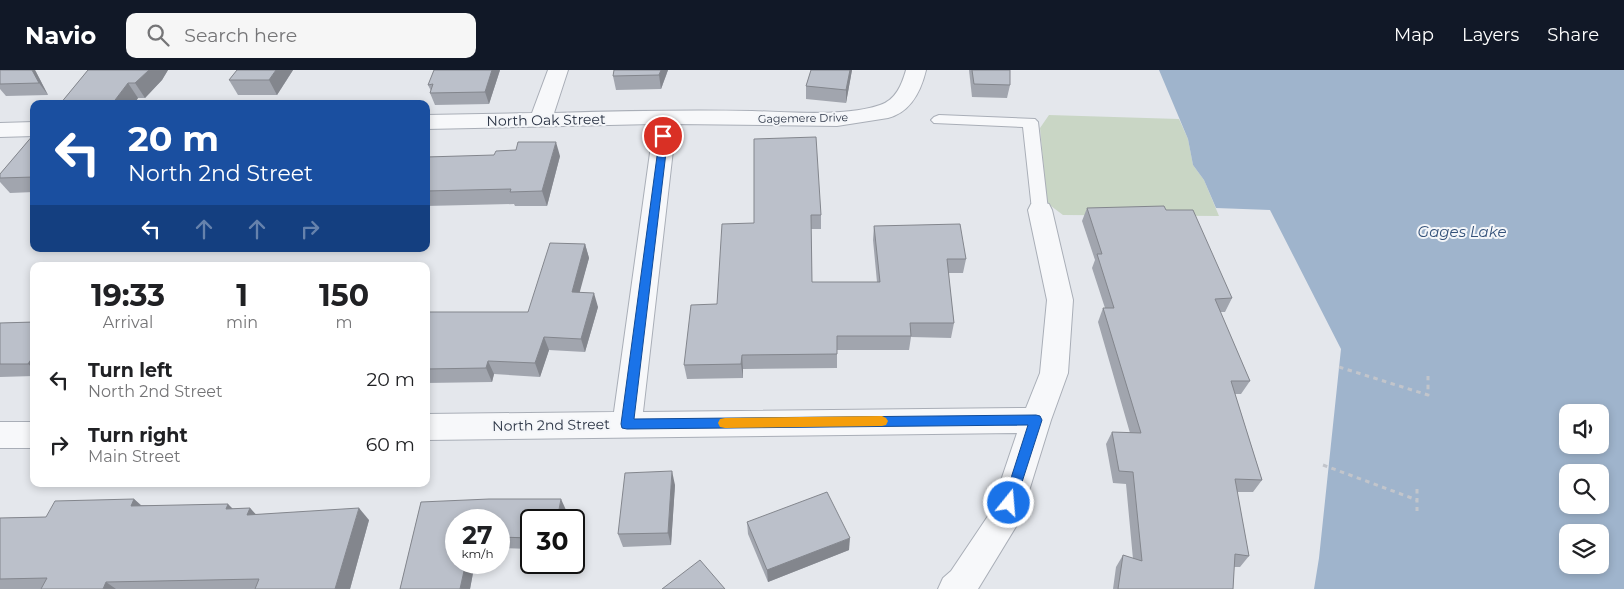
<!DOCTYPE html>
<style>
:root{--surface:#fff;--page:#f6f6f6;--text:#202124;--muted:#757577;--accent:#111827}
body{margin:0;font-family:Montserrat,sans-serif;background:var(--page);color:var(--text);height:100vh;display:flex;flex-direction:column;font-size:19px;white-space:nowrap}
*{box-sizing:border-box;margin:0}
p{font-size:16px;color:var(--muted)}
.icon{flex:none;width:28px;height:28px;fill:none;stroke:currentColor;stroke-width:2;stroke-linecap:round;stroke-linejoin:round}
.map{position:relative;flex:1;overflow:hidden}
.panel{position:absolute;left:30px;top:192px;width:400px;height:225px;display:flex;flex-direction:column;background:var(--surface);border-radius:10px;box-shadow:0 2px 8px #0003}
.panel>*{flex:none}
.guide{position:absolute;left:30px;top:30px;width:400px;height:152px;border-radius:10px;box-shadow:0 2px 8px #0003;background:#1a4fa0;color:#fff;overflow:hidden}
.controls{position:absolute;left:1559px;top:334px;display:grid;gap:10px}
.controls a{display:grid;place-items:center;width:50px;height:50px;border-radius:10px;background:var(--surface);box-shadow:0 2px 8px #0003;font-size:25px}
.speed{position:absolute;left:445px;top:439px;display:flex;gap:10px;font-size:25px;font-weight:700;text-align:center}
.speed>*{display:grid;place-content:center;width:65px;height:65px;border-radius:50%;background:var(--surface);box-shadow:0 2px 8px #0003;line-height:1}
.speed small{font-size:12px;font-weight:400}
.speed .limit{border:2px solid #111;border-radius:8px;background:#fff;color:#111}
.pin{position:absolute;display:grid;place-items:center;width:42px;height:42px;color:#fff;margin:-21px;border:2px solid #fff;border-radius:50%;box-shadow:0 1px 5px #0007}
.me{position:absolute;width:55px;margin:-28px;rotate:17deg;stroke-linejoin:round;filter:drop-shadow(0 0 4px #0008)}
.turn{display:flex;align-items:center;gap:18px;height:105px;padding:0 15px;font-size:22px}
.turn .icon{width:65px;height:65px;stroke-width:2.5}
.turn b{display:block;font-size:35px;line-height:42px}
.lanes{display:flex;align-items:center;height:48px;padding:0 15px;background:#0003;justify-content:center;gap:25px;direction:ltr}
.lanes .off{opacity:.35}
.eta{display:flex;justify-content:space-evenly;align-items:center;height:85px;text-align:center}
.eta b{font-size:30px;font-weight:700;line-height:35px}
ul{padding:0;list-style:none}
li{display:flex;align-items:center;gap:15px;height:65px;padding:0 15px}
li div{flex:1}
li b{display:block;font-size:19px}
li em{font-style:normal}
header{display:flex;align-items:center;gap:30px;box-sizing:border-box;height:70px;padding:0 25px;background:var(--accent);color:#fff}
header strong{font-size:24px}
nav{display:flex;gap:28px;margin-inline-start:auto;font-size:18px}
.search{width:350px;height:45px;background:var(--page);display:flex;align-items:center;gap:12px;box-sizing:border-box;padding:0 18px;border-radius:10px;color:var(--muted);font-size:19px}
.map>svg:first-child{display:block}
.green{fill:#c9d6c5}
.water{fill:#9fb4cc;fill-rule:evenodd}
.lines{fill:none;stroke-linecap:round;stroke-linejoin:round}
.service-casing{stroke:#a9aeb7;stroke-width:2}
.minor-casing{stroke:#a9aeb7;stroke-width:2}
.path{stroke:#c2c5cb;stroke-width:3;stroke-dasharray:4.5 4.5;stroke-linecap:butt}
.service{fill:#f7f8fa;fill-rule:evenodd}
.minor{fill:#f7f8fa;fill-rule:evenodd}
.wall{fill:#a1a5ae}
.shaded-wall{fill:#83868d}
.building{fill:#bbc0ca;stroke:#83868d}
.route{fill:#1a73e8;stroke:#114b97}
.slow{fill:#f59e0b}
.labels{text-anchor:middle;stroke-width:4;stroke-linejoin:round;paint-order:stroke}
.far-street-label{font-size:11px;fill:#2b3445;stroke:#f4f6f9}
.street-label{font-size:14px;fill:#2b3445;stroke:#f4f6f9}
.water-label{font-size:15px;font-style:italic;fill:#34527a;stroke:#f4f6f9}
</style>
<header>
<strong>Navio</strong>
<div class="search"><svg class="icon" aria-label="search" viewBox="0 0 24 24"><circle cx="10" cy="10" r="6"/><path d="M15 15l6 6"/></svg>Search here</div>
<nav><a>Map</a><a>Layers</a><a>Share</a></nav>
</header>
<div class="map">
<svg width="1624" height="519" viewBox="0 0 1624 519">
<rect width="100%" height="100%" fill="#e4e7ec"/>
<polygon class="green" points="1049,45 1179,49 1188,69 1193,95 1204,110 1219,146 1063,145 1047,133 1040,58"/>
<path class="water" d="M1159,0H1624V519H1314L1319,488L1341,279L1270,140L1216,138L1204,110L1193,95L1188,69ZM1568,342H1600V375H1568ZM1568,402H1600V435H1568ZM1568,462H1600V495H1568Z"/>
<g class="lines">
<g class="service-casing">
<polygon id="service" points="939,45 1035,49 1038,52 1048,140 1046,144 1040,146 1034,144 1032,140 1023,57 934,53 931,50 934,47"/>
</g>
<g class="minor-casing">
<g id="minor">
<path d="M548,0H568L554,43C620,41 686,40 752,41C789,42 845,47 880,35C896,30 902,14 906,0H926C921,21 911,42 888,48L837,56L676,54L643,342L1026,338L1040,303L1047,230L1028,140L1031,134L1040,132L1049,134L1052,140L1073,230L1068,303L1051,350L1020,450L978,519H938L943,508L951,501L990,443L1017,363L426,370V344L614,342L654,54L426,59V45L532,43Z"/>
<polygon points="34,52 34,66 0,67 0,53"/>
<rect x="0" y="352" width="34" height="26"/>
</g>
</g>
<g class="path">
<polyline points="1339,297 1428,325 1428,306"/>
<polyline points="1323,395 1417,430"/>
<polyline points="1417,419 1417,441"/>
</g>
<use href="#service" class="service"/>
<use href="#minor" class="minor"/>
</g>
<g class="wall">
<polygon points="0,0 35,0 48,25 6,26 0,19"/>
<polygon points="88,0 168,0 162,10 145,28 138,28 134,34 60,34"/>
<polygon points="237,0 293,0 277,25 238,25 229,10"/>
<polygon points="500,0 489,34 435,35 430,23 431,21 428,15"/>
<polygon points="668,0 661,19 616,20 613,6"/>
<polygon points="811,0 852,0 846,33 806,29 806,16"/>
<polygon points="969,0 1010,0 1010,15 1007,28 972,27"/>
<polygon points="34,64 34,122 10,123 0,112 0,104"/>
<polygon points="754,69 821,145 821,159 811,159 812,212 877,212 873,170 874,156 966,189 963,203 948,203 954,253 951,268 911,267 909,280 837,280 837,298 743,299 743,308 687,309 684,295 717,234 754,153"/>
<polygon points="560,86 547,136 515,136 514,134 426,136 426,87"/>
<polygon points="1087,138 1166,140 1232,228 1225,242 1220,242 1250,311 1241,324 1235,324 1262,410 1253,422 1237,422 1249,486 1240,497 1234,497 1233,519 1113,519 1116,497 1123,485 1133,489 1126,414 1113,413 1106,374 1112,362 1130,363 1098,252 1103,238 1105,238 1092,198 1095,190 1082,151"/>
<polygon points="585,174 589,188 579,222 598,237 585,282 549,280 540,307 494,304 492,312 426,313 426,242 528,242"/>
<polygon points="34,252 34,306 0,307 0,253"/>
<polygon points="675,415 671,475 623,477 618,464"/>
<polygon points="134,429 141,435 232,439 250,438 255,444 369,450 350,519 0,519 0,448 46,447"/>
<polygon points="421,432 566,440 564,450 531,450 531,479 499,478 499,450 456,450 475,492 470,519 400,519"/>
<polygon points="747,452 849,480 768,512 748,464"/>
</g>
<g class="shaded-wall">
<polygon points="32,0 35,0 48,25 39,13"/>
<polygon points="149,0 168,0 162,10 145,28 135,13"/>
<polygon points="276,0 293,0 277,25 269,10"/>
<polygon points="492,0 500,0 489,34 485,22"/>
<polygon points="661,0 668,0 661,19 659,5"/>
<polygon points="850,0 852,0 846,33 846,20"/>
<polygon points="128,13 138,28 134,34 112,34"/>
<polygon points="556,72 560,86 547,136 542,121"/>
<polygon points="585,174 589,188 576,236 572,222"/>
<polygon points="594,223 598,237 585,282 581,269"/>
<polygon points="544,267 549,280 540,307 535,293"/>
<polygon points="34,285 34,299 28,294"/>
<polygon points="742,285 743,299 743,308 741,294"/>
<polygon points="488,291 494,304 492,312 486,298"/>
<polygon points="672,401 675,415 671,475 668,463"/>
<polygon points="134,429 148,442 131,436"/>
<polygon points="561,429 566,440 564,450 557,450"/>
<polygon points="228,434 241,447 226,439"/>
<polygon points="250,438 262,451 247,445"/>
<polygon points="359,438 369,450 350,519 335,519"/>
<polygon points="850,468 849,480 768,512 767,500"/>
<polygon points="466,492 475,492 470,519 460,519"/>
<polygon points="106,512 116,519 103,519"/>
</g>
<g class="building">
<polygon points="0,0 32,0 39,13 0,14"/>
<polygon points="88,0 149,0 135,13 128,13 112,34 60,34"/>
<polygon points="237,0 276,0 269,10 229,10"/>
<polygon points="434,0 492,0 485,22 430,23 433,14 428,15"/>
<polygon points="614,0 661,0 659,5 613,6"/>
<polygon points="811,0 850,0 846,20 806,16"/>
<polygon points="972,0 1010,0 1010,15 974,14"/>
<polygon points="34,64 34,107 0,108 0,104"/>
<polygon points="816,67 821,145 811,145 812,212 880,212 874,156 960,154 966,189 947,189 954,253 910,253 911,266 837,266 837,284 742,285 741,294 684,295 691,235 717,234 722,154 754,153 754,69"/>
<polygon points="518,72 556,72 542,121 510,122 511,119 426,121 426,87 494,85 496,81 516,80"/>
<polygon points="1164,136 1166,140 1193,140 1232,228 1215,229 1250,311 1231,311 1262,410 1235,409 1249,486 1235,484 1233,519 1118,519 1123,485 1142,491 1133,402 1119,401 1112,362 1141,363 1103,238 1114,238 1097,184 1102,184 1087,138"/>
<polygon points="550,173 585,174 572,222 594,223 581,269 544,267 535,293 488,291 486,298 426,299 426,242 528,242"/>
<polygon points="34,252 34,285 28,294 0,294 0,253"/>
<polygon points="672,401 668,463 618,464 625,403"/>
<polygon points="827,422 850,468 767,500 747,452"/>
<polygon points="134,429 131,436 228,434 226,439 250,438 247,445 359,438 335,519 255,519 259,509 106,512 103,519 41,519 47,508 0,509 0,448 46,447 55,431"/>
<polygon points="489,429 561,429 557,450 531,450 531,468 499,467 499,450 456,450 456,492 466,492 460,519 400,519 421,432"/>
<polygon points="700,490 725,519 662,519"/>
</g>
<polygon class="route" points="660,64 663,64 668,66 634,349 1036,345 1040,346 1042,350 1014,437 1009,439 1005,437 1003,433 1028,355 627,359 622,358 621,354"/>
<polygon class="slow" points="882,346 886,348 888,351 886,355 882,356 725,358 720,357 718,353 720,349 725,348"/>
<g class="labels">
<g class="far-street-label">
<text transform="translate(803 48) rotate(-1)" y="4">Gagemere Drive</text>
</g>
<g class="street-label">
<text transform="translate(546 50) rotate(-1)" y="5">North Oak Street</text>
<text transform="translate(551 355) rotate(-1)" y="5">North 2nd Street</text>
</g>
<g class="water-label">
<text x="1462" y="167">Gages Lake</text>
</g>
</g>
</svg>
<div class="controls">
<a><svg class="icon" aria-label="sound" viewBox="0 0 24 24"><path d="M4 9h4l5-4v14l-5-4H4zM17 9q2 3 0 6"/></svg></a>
<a><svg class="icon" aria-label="search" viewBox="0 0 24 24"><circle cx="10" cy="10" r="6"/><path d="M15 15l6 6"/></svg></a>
<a><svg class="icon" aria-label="layers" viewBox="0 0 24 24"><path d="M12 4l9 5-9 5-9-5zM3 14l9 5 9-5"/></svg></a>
</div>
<div class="speed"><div>27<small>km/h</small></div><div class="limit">30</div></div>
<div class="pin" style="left:663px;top:66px;background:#d93025"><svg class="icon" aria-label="arrive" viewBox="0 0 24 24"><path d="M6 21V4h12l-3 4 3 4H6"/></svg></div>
<svg class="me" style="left:1009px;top:433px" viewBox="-20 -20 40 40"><circle r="17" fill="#1a73e8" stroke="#fff" stroke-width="3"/><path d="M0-11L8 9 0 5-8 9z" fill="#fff"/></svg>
<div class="guide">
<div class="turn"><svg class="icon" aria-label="left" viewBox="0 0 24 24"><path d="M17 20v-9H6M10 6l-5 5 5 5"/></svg><div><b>20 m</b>North 2nd Street</div></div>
<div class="lanes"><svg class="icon" aria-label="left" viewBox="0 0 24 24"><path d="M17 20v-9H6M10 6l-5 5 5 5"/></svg><svg class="icon off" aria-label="ahead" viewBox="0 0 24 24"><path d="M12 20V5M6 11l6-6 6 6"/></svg><svg class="icon off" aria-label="ahead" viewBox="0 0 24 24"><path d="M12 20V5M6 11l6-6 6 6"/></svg><svg class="icon off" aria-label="right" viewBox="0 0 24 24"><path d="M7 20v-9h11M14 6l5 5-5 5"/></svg></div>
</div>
<section class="panel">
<div class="eta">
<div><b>19:33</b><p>Arrival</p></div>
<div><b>1</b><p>min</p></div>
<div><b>150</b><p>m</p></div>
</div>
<ul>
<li><svg class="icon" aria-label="left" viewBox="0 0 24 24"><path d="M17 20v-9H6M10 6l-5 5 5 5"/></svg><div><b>Turn left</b><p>North 2nd Street</p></div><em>20 m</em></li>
<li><svg class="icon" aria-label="right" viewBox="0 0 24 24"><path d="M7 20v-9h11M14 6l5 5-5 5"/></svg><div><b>Turn right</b><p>Main Street</p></div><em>60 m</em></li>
</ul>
</section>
</div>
